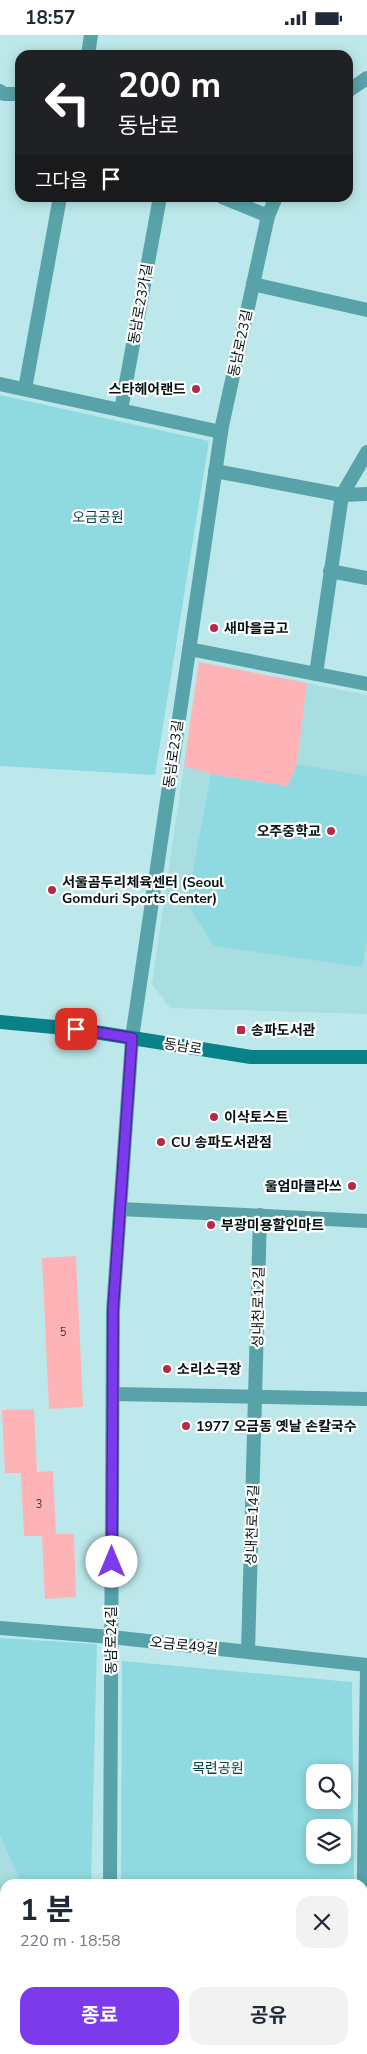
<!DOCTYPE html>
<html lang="ko">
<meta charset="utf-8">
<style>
:root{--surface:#fff;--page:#f2f2f3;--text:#1f2937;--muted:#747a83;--accent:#7c3aed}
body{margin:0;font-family:"Nunito Sans","Noto Sans KR",sans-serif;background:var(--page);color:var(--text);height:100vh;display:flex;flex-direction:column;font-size:19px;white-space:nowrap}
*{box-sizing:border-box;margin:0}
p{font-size:16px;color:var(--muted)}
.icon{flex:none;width:28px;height:28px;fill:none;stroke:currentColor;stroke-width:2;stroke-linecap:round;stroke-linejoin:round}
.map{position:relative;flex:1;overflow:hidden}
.panel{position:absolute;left:0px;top:1844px;width:368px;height:176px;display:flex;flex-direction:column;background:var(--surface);border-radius:15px 15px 0 0;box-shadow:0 2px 12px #0003}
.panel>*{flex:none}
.banner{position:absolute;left:15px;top:15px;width:338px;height:152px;border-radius:15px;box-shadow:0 2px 12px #0003;background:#202124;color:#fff;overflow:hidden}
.tools{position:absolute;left:306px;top:1729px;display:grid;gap:10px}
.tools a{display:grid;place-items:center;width:45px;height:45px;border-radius:10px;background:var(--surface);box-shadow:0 2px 12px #0003;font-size:25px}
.pin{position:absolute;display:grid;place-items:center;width:42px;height:42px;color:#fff;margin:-21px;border-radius:10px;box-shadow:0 2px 8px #0006}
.me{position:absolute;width:55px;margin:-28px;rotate:0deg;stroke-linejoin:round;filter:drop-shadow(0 0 4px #0008)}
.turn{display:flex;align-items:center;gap:18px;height:105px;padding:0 20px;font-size:22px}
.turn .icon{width:65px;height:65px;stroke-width:2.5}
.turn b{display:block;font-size:35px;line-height:42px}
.then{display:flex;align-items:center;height:48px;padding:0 20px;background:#0003;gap:10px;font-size:19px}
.round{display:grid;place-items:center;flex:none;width:52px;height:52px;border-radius:15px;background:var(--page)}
.headline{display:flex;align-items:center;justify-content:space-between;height:85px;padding:0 20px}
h1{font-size:30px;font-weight:700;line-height:38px}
.action{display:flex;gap:10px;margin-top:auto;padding:10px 20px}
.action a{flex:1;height:58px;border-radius:15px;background:var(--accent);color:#fff;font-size:20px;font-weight:700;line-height:58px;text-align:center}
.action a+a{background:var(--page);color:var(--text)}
.status{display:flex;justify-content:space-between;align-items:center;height:35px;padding:0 25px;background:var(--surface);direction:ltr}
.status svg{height:14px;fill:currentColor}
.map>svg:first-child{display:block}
.built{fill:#a9dee1}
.green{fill:#8fdae0;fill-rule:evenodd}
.building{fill:#feb4b7}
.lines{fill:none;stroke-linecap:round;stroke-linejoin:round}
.minor{stroke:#57a3a9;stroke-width:14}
.secondary{stroke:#098189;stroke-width:14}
.route-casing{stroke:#51269a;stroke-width:12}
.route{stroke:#7c3aed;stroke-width:9}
.poi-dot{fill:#ba2944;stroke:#fff;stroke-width:2}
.labels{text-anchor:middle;stroke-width:4.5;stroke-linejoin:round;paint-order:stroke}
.number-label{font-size:11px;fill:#423a3c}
.street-label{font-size:14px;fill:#031213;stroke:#fff}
.poi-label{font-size:14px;font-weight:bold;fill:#031213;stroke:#fff;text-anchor:start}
.park-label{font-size:14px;fill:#033f43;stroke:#fff}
</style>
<div class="status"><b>18:57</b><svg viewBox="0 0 49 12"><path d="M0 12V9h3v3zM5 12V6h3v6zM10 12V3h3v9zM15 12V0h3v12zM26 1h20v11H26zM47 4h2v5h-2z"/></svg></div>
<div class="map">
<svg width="367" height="2019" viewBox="0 0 367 2019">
<rect width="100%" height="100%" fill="#bde8eb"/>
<g class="built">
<polygon points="199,627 367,660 367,979 170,973 152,949"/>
<polygon points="0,1801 22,1849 5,1849 5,2015 88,2015 88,2019 0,2019"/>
</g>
<g class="green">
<polygon points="0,360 209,406 155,740 0,731"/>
<polygon points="297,729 367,741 367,905 362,932 214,911 187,868 211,739 288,751"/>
<polygon points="0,1603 97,1609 91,1849 22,1849 0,1801"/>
<path d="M122,1626L352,1647L354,1849H121ZM315,1738H342V1765H315ZM342,1792V1820H315V1792Z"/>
<polygon points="0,1848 5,1852 5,1935 0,1941"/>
</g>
<g class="building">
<polygon points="199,627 307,648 297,729 288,751 211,739 184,731"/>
<polygon points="76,1221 83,1372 49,1374 42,1223"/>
<polygon points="34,1374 37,1437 53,1436 56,1499 74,1499 76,1562 45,1564 42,1501 24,1501 21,1438 5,1438 2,1375"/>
</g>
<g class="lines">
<g class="minor">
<polyline points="88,20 91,0"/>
<polyline points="0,56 4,59 20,59"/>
<polyline points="348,56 367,43"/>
<polyline points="222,162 268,181"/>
<polyline points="253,249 367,275"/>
<polyline points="0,349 221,397"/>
<polyline points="25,354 60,162"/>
<polyline points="121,375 160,162"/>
<polyline points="215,436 342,460 367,459"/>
<polyline points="330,536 367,543"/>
<polyline points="189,614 367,649"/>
<polyline points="316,639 342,460 367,417"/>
<polyline points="120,1174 367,1186"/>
<polyline points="113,1359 367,1364"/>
<polyline points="0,1593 111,1602 367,1630"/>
<polyline points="248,1617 260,1180"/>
<polyline points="110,1849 113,1275 132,1003 222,391 268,181 276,162"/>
<polyline points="362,1975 367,1632"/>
<polyline points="242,2015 242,2019"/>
<polyline points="109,2019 109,2015"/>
<polyline points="362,2019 362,2015"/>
</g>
<polyline class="secondary" points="0,987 76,994 251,1022 367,1022"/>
</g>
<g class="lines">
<g class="route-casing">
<polyline id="route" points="76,994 132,1003 113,1275 112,1527"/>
</g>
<use href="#route" class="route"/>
</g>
<g class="poi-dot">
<circle cx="196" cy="354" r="5"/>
<circle cx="214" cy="593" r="5"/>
<circle cx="331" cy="796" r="5"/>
<circle cx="52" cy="855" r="5"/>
<rect x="236" y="990" width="10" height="10" rx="2.5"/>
<circle cx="214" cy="1082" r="5"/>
<circle cx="161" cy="1107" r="5"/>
<circle cx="352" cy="1151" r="5"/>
<circle cx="211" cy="1190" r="5"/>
<circle cx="167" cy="1334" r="5"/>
<circle cx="186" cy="1391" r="5"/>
</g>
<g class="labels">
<g class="number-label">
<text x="63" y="1301">5</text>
<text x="39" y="1473">3</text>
</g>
<g class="street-label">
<text transform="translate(140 269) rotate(-80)" y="5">동남로23가길</text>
<text transform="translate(240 308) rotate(-78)" y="5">동남로23길</text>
<text transform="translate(173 719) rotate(-82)" y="5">동남로23길</text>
<text transform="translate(183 1011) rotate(9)" y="5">동남로</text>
<text transform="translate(258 1272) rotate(-89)" y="5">성내천로12길</text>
<text transform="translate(252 1490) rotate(-88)" y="5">성내천로14길</text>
<text transform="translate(111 1605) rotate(-90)" y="5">동남로24길</text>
<text transform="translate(184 1610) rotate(6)" y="5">오금로49길</text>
</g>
<g class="poi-label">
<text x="186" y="359" text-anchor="end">스타헤어랜드</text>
<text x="224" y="598">새마을금고</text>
<text x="321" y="801" text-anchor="end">오주중학교</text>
<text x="62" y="852">서울곰두리체육센터 (Seoul<tspan x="62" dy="16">Gomduri Sports Center)</tspan></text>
<text x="251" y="1000">송파도서관</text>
<text x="224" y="1087">이삭토스트</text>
<text x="171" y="1112">CU 송파도서관점</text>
<text x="342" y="1156" text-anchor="end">울엄마클라쓰</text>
<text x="221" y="1195">부광미용할인마트</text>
<text x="177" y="1339">소리소극장</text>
<text x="196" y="1396">1977 오금동 옛날 손칼국수</text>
</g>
<g class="park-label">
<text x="98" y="487">오금공원</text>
<text x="218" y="1738">목련공원</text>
</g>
</g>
</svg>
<div class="tools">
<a><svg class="icon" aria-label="search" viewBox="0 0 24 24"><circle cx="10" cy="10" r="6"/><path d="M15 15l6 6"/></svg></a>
<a><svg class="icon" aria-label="layers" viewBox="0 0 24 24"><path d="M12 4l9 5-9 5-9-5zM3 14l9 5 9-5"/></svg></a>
</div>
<div class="pin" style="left:76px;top:994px;background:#d93025"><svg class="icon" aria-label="arrive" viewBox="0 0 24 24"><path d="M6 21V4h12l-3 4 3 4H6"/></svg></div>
<svg class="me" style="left:112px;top:1527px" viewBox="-20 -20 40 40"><circle r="19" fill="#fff"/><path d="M0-13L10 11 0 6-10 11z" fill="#7c3aed"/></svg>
<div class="banner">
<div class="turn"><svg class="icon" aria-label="left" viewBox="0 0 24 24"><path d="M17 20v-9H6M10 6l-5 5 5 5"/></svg><div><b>200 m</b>동남로</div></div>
<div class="then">그다음<svg class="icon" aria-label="arrive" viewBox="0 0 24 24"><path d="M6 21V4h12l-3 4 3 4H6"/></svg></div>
</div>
<section class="panel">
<div class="headline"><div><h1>1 분</h1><p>220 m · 18:58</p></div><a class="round"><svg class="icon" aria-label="close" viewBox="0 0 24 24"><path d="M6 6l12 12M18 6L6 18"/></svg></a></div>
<div class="action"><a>종료</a><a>공유</a></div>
</section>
</div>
